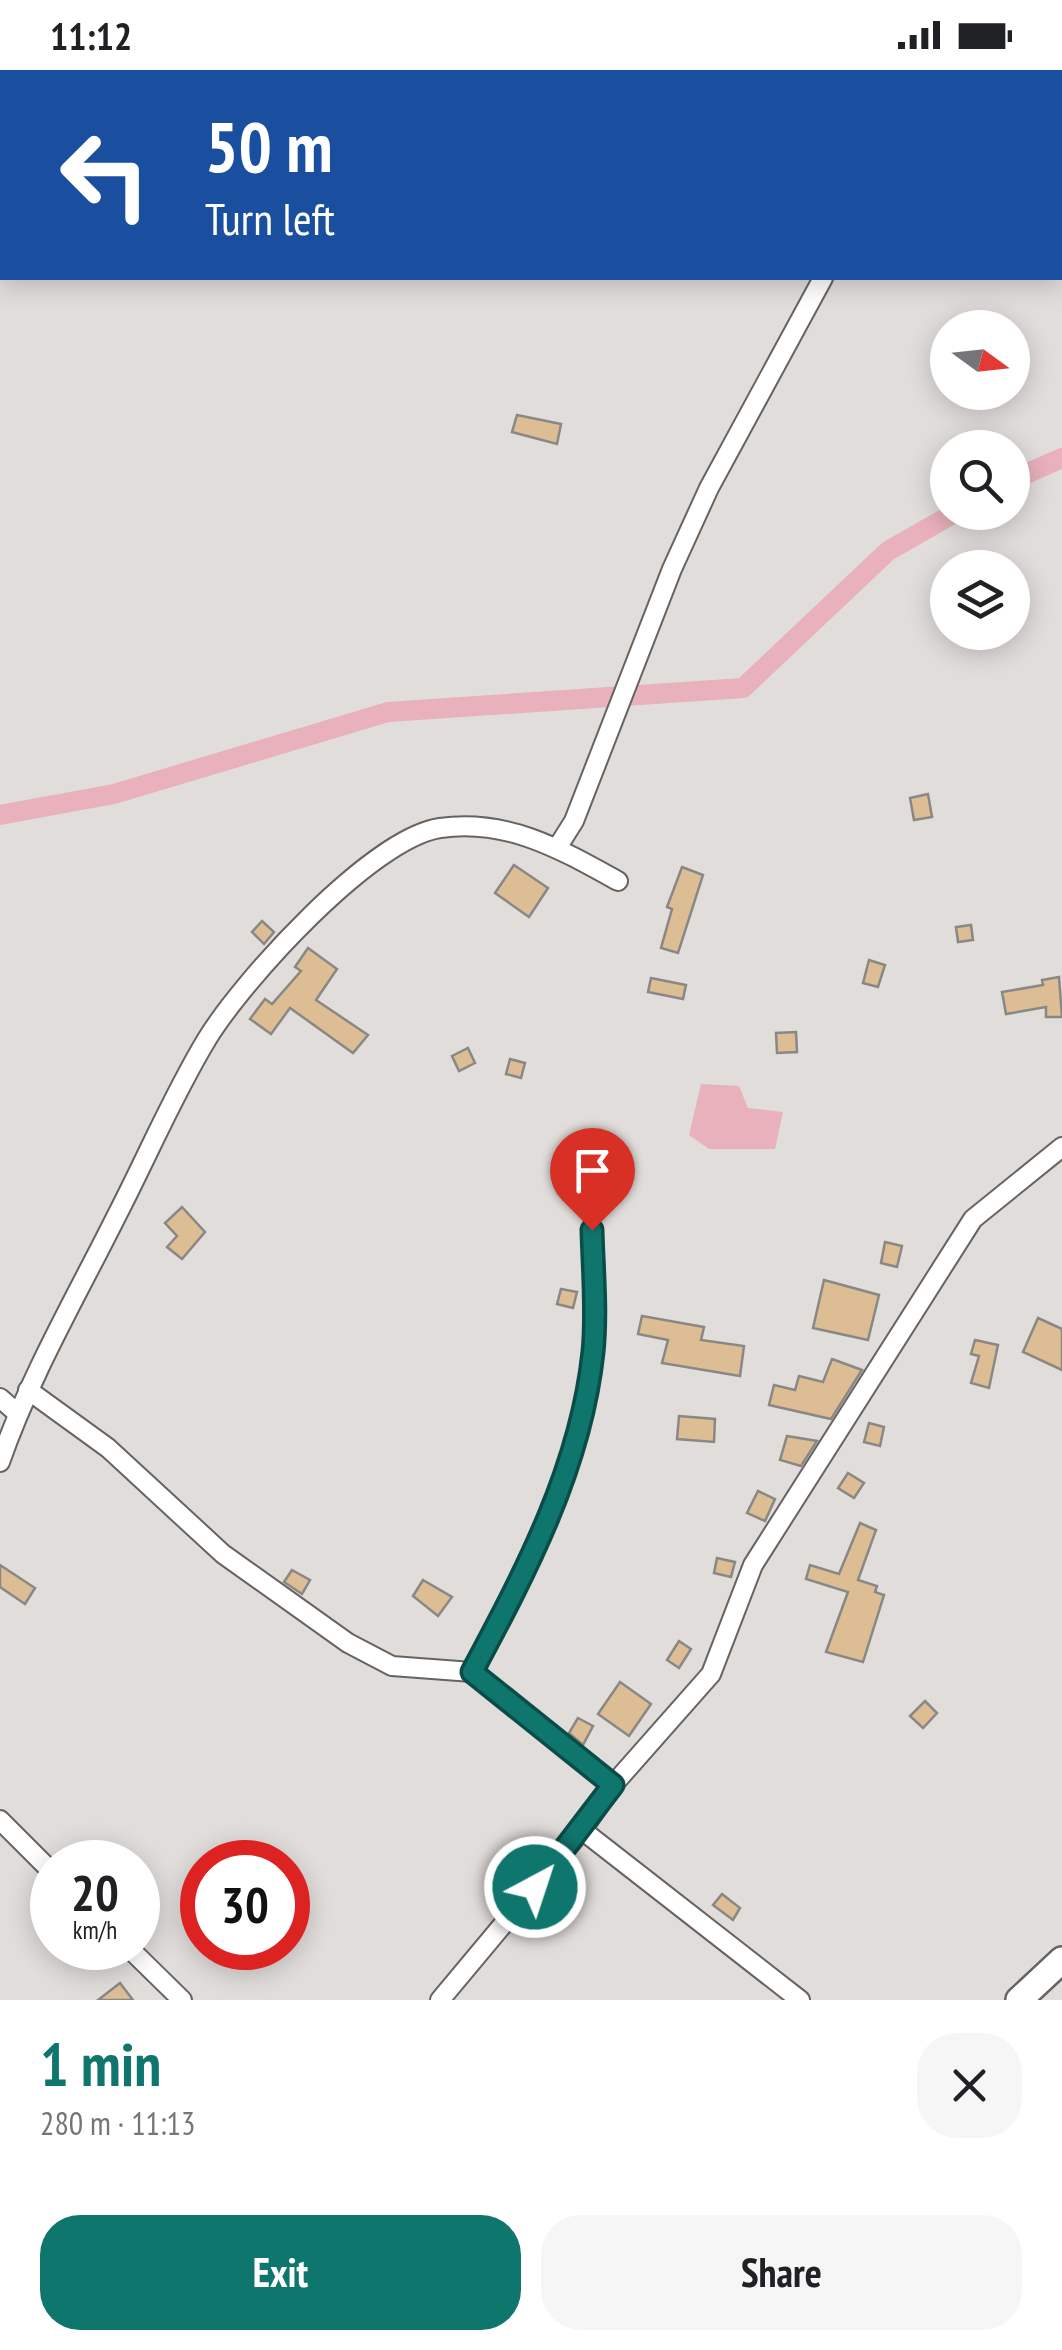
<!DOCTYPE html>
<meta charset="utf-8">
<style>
:root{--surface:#fff;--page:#f6f6f6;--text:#202124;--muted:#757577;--accent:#0f766e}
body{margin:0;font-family:"PT Sans Narrow",sans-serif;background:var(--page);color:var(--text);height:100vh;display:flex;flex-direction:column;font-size:38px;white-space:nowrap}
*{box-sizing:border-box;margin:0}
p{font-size:32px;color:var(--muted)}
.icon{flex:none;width:55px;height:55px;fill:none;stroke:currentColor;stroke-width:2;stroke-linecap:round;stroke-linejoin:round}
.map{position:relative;height:1930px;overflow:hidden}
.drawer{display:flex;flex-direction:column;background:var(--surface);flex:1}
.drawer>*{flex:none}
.guide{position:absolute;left:0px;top:0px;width:1062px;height:210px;box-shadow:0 5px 25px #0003;background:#1a4fa0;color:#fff;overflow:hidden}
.needle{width:65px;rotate:105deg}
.buttons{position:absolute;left:930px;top:240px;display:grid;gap:20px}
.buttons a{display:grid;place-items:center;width:100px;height:100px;border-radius:50%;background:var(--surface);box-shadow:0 5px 25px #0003;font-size:50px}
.speed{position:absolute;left:30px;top:1770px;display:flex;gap:20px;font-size:50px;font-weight:700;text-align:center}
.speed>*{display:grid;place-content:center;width:130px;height:130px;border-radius:50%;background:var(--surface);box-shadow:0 5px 25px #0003;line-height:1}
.speed small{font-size:25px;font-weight:400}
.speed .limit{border:15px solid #d22;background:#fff;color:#111}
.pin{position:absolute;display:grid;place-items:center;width:85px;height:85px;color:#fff;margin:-102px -42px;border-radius:50% 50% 50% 0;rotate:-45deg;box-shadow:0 0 10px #0007}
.pin .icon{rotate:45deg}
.me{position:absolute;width:110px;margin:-55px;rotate:40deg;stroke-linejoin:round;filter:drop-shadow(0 0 8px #0008)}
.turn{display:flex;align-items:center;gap:35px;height:210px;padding:0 40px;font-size:45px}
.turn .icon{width:130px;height:130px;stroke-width:2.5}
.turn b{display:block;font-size:70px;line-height:85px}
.round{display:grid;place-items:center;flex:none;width:105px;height:105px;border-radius:40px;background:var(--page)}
.head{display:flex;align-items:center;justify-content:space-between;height:170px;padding:0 40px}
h1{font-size:60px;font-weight:700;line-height:75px;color:var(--accent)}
.button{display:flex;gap:20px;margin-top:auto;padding:20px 40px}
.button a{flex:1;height:115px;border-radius:40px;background:var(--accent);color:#fff;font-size:40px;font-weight:700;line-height:115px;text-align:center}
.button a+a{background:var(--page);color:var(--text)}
.status{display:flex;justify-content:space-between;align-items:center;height:70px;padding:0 50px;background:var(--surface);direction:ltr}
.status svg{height:28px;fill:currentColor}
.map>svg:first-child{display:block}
.water{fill:#e8b1bc}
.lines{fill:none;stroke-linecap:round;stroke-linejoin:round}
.canal{stroke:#e8b1bc;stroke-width:20}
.building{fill:#ddbd94;stroke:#8a8884;stroke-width:2.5}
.minor-casing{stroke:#676361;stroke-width:22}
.secondary-casing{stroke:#676361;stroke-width:30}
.minor{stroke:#fff;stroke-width:18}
.secondary{stroke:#fff;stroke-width:25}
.route-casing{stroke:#0a4d48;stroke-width:25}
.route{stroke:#0f766e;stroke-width:18}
</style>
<div class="status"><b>11:12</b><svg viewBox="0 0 49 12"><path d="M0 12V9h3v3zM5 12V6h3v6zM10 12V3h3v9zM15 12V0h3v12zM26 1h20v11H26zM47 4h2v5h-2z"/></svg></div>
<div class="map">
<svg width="1062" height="1930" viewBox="0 0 1062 1930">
<rect width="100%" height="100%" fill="#e1dddb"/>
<polygon class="water" points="701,1014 739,1016 748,1038 783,1042 775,1079 709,1079 689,1065"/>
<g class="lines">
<g class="canal">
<polyline points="1012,410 1062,388"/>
<polyline points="0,745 114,724 388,642 743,618 888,481 956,442"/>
</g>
</g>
<g class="building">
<polygon points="517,345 561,354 557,374 512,362"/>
<polygon points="928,724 932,747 914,750 910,728"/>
<polygon points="514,795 548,818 529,847 495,823"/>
<polygon points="682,797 703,805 678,883 661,878 672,839 667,837"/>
<polygon points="262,851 274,862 264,874 252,862"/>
<polygon points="971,855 973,870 958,872 956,857"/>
<polygon points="308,878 337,899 316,930 368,965 353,983 290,938 271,964 250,949 265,929 272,934 301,901 295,897"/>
<polygon points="869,890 885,895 878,917 863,913"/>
<polygon points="1059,907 1062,947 1046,947 1046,937 1006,944 1002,922 1043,915 1042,910"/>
<polygon points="651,908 686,915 683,929 648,922"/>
<polygon points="796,962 797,982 777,983 776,963"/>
<polygon points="468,978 475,993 459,1001 452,986"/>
<polygon points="510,989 525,993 521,1008 506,1004"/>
<polygon points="182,1137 205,1162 182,1189 167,1177 177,1166 165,1153"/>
<polygon points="885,1172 902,1176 897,1197 881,1193"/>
<polygon points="824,1210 879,1225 868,1270 813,1258"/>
<polygon points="561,1219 577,1222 573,1238 557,1234"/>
<polygon points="642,1246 704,1257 701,1270 744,1276 740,1306 662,1293 668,1270 638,1264"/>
<polygon points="1038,1248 1062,1259 1062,1300 1023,1282"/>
<polygon points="975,1270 998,1275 989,1318 971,1313 979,1286 971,1284"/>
<polygon points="832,1289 862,1300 831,1349 769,1335 774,1315 795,1320 799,1306 823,1312"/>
<polygon points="679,1346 715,1349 714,1372 677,1369"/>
<polygon points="869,1353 884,1357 880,1376 864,1372"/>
<polygon points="787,1366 817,1371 801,1396 780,1390"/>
<polygon points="848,1403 864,1413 854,1428 838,1418"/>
<polygon points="758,1421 775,1429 765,1451 747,1443"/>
<polygon points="860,1453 876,1460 858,1510 877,1516 875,1522 884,1525 863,1592 826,1582 848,1522 806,1509 810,1495 839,1504"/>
<polygon points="717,1488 735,1492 731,1507 714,1503"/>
<polygon points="0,1495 35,1518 25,1534 0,1517"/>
<polygon points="292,1500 310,1510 302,1524 284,1512"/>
<polygon points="423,1510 452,1527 438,1546 413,1526"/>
<polygon points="679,1571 691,1579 679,1598 667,1590"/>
<polygon points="620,1612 651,1634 629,1666 598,1644"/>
<polygon points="925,1631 937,1643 923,1658 910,1646"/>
<polygon points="578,1648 593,1656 583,1675 569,1663"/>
<polygon points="722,1824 740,1838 733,1850 713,1835"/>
<polygon points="120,1913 133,1930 98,1930"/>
</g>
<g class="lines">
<g class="minor-casing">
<g id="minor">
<polyline points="875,0 876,2"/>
<polyline points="557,778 574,751 672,499 709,418 823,208"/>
<path d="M592,1160C593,1200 597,1242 592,1282C580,1398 526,1501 472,1602L613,1715"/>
<polyline points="28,1320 108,1378 223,1484 348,1573 392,1596 472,1602"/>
<polyline points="0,1328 17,1343"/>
<path d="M0,1392C30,1306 76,1227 117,1145C147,1087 173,1025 207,969C243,910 372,768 440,758C507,748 562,780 618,811"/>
<polyline points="0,1750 52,1802"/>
<polyline points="582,1760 800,1930"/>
<polyline points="129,1878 182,1930"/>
<polyline points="440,1930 582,1760 613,1715 711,1604 753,1495 973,1149 1062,1077"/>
</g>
</g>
<g class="secondary-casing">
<polyline id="secondary" points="1019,1930 1062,1890"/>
</g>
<use href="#minor" class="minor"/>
<use href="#secondary" class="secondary"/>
</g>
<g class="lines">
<g class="route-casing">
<path id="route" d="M535,1817L613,1715L472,1602C526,1501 581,1397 593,1282C597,1242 593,1200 592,1160"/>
</g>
<use href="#route" class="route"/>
</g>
</svg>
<div class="buttons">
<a><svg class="needle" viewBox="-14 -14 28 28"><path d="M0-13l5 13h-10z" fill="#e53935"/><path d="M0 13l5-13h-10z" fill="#757577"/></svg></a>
<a><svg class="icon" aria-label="search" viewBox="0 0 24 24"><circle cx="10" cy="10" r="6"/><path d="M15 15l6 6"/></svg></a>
<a><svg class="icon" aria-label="layers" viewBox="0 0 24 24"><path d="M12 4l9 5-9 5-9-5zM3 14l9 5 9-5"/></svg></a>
</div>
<div class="speed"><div>20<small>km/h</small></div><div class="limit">30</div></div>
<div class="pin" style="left:592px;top:1160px;background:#d93025"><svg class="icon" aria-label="arrive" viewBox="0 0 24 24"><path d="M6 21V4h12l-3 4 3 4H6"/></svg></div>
<svg class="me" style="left:535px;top:1817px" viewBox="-20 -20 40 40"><circle r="17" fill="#0f766e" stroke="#fff" stroke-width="3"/><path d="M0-11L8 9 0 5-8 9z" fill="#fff"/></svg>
<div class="guide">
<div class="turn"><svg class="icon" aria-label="left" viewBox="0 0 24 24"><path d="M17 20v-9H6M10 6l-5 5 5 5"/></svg><div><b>50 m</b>Turn left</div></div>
</div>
</div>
<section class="drawer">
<div class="head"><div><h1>1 min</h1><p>280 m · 11:13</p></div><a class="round"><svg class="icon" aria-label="close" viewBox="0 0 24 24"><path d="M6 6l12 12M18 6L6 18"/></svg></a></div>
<div class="button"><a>Exit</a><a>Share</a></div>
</section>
